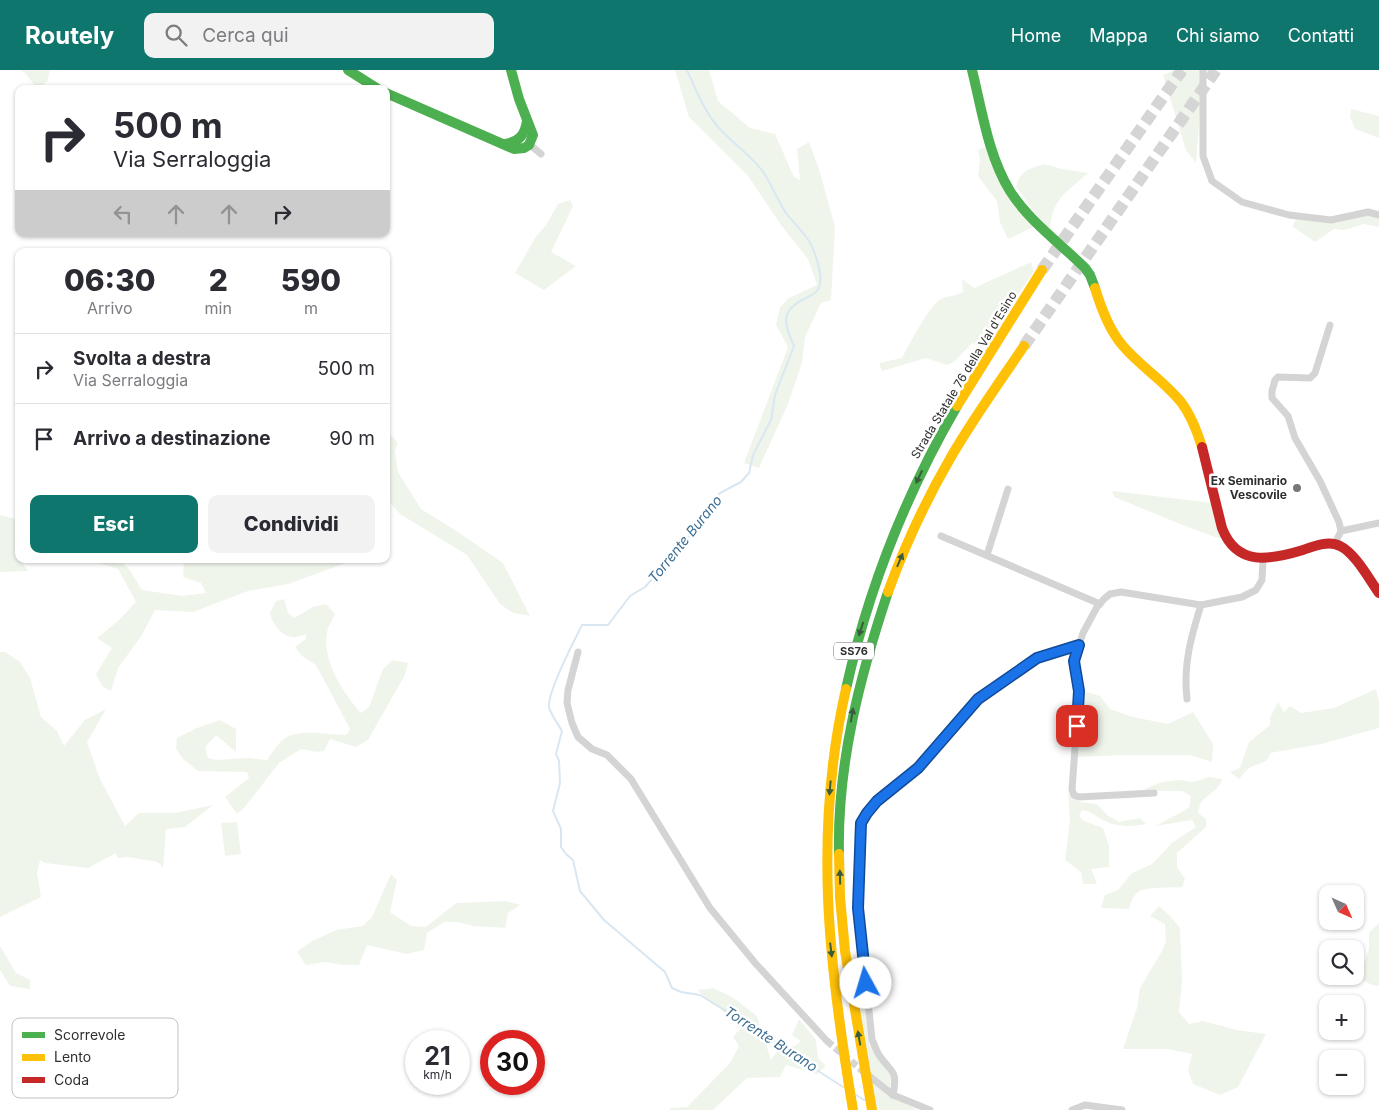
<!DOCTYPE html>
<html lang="it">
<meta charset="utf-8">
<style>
:root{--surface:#fff;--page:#f2f2f3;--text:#2b2b33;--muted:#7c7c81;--line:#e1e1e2;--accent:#0f766e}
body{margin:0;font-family:Inter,sans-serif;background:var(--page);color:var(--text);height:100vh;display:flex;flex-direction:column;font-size:19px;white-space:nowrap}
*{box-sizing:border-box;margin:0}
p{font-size:16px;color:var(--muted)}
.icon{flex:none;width:28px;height:28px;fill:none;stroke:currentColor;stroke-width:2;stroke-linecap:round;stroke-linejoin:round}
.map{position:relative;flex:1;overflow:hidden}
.drawer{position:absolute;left:15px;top:178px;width:375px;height:315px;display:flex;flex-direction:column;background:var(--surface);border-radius:10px;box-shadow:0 1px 4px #0004}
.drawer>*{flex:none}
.banner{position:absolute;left:15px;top:15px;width:375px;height:152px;border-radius:10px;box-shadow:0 1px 4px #0004;background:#fff;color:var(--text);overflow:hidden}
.needle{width:32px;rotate:135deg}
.fabs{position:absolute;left:1319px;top:815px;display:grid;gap:10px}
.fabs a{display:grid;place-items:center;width:45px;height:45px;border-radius:10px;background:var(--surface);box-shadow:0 1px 4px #0004;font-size:25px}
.speed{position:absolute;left:405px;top:960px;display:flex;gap:10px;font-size:25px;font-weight:700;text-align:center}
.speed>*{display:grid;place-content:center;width:65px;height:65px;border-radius:50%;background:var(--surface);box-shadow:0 1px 4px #0004;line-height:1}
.speed small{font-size:12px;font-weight:400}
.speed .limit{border:8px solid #d22;background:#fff;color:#111}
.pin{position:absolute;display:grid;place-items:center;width:42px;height:42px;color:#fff;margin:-21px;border-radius:10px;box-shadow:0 2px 8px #0006}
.me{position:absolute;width:55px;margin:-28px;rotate:354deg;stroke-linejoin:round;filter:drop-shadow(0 0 4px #0008)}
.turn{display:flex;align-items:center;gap:18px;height:105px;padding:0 15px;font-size:22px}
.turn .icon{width:65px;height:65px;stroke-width:2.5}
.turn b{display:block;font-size:35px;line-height:42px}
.lanes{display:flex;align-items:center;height:48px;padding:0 15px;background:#0003;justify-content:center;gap:25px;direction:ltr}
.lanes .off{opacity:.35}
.eta{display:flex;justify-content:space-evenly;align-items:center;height:85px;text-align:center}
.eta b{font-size:30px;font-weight:800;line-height:35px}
.action{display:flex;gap:10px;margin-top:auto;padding:10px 15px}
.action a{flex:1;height:58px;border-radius:10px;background:var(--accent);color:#fff;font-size:20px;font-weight:800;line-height:58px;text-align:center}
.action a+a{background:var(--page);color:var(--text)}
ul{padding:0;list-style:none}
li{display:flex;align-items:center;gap:15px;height:70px;padding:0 15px;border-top:1px solid var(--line)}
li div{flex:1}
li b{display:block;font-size:19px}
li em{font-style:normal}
header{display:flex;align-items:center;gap:30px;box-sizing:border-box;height:70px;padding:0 25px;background:var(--accent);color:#fff}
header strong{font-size:24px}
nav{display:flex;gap:28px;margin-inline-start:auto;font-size:18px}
.search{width:350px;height:45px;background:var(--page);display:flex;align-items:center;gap:12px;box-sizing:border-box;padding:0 18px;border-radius:10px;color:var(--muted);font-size:19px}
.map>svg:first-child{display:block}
.green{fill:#f0f5ec}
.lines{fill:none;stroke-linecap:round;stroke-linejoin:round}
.stream{stroke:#d8e7f2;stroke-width:2}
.street-tunnel{stroke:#d5d5d5;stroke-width:7;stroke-dasharray:7 3.5;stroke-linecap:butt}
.highway-tunnel{stroke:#d5d5d5;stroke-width:12;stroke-dasharray:12 6;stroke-linecap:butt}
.street{stroke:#d4d4d4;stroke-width:7}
.fast{stroke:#4caf50;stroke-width:10}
.slow{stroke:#ffc107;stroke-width:10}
.jam{stroke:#c62828;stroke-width:10}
.oneway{fill:#395c3b}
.route-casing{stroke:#114b97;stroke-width:12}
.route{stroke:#1a73e8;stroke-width:9}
.poi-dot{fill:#787878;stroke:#fff;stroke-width:2}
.labels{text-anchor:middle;stroke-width:5;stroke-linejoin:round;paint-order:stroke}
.shield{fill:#fff;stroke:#6d6d6d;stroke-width:1}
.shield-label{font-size:11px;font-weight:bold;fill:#2f2f2f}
.street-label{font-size:12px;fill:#2f2f2f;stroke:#fff}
.poi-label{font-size:12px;font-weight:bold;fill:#2f2f2f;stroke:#fff;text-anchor:end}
.water-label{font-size:14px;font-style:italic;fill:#3b6e93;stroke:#fff}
.key{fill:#fff;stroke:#c1c1c1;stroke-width:1}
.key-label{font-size:14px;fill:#2f2f2f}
</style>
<header>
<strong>Routely</strong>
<div class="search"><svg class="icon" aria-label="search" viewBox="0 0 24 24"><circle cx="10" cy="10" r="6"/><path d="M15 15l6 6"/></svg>Cerca qui</div>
<nav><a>Home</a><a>Mappa</a><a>Chi siamo</a><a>Contatti</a></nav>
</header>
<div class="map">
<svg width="1379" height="1040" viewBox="0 0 1379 1040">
<rect width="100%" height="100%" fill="#fff"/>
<g class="green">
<polygon points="20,0 50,0 47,12 37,18 25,3"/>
<polygon points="675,0 709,0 718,31 750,58 775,64 794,107 800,110 797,79 809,72 819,99 835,157 831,230 821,233 805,267 802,293 788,334 759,398 744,393 788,277 776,255 780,237 789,228 817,215 808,189 781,155 748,106 689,47"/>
<polygon points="1174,0 1208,0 1200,19 1200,43 1196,93 1186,80 1163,5"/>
<polygon points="1351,39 1379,46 1379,68 1355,59 1350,47"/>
<path d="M987,76C994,106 1015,134 1035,156L1008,169L1000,152L997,131L978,106L980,89L978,80Z"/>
<path d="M1044,94L1062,99L1088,103C1066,123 1053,127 1050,159L1039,148L1016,117C1021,100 1028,99 1044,94Z"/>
<polygon points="570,130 573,136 551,182 576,196 544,220 515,203 535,168 546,155 558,134"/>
<polygon points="1379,144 1379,157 1364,154 1344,160 1334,159 1315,172 1292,156 1298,147 1322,150 1355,145"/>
<path d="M1031,192L1034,201L981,278L972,273L954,292L947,295L926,288L882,301L879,293L902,288C909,275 929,235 941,229C946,226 956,226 963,222L962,209L974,218Z"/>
<polygon points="390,364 398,373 395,381 398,402 421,439 458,462 503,493 530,546 513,543 500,534 467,485 400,444 386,428 386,367"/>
<polygon points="1112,421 1213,433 1224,468 1218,468 1190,458 1114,427"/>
<polygon points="0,445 19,450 19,489 28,501 0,502"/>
<path d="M87,489C125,489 123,488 142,520L183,526L206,523L201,513L183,507L184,490L159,491V489H357L288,514L248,521L193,542L155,540L142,565L118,598L111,621L102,616L96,604L112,578L97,568L119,550L136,532L118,499Z"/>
<path d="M284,529L288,543L294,548L313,537L326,534L335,544C333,549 330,554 328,558C320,589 342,621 361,643L369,637L383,599L393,590L408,593L405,605L368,670L356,677L330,669L324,681L317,682L301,679L279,693L244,738L237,744L225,727L249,708L247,702L198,701L183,689L176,679L177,668L197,658L220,650L236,659V682L216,665L205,677L208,688L216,690L248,688L267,690C273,682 278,672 287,667C301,659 330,665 346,665L350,659L316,595L302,586L295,577L306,569V564C303,565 298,567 294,567C281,567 272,553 270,543L276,531Z"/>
<polygon points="0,582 5,582 20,592 30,608 41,647 57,661 64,676 85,650 106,639 87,672 100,709 125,756 139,743 175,743 213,735 185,757 166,759 163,798 158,792 128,787 118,788 116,783 88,798 45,793 40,790 37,803 41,827 0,847"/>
<path d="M1376,619L1379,632V658L1321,674L1270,683C1268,695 1259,692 1251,697C1247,699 1243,705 1239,709L1230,702L1240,698L1249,672L1270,655V648L1278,632L1284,642L1290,636L1301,643L1334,638Z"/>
<polygon points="1087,622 1100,626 1110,639 1133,647 1168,654 1193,642 1213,674 1212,692 1190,685 1124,685 1077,687 1082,625"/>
<path d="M1209,707L1222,709C1217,726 1200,723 1198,743L1206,749V757L1177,783V797L1185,809L1182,817C1171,818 1148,816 1138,822C1133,826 1130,833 1129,839L1101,838L1105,825L1118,820L1132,803L1152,794L1172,773L1196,757L1192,750L1155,756L1189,738L1191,726L1182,721H1152L1144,719L1162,712L1179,710L1193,712Z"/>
<path d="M1068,723L1080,732L1097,734L1107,745L1119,752L1140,748L1146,754C1131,757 1118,758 1103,750C1095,746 1092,742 1082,740L1079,746L1084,751L1103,758L1109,776V797L1091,799L1097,814H1083L1081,802L1065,790L1070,750Z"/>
<polygon points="237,752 241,784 225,786 221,753"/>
<polygon points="391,804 397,810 390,842 411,856 426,857 456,833 506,831 520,835 508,843 505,858 474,856 457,852 444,852 427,863 424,880 407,884 367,875 359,895 342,895 325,892 306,895 297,882 312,871 336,860 363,856 372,847"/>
<polygon points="1159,836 1171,847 1180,858 1182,910 1179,942 1189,954 1203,951 1237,960 1266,964 1238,1017 1220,1025 1193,1014 1188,1000 1192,984 1168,979 1123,979 1137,938 1140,918 1162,881 1166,871 1165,854 1150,846"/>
<polygon points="1379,853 1379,916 1372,915 1359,908 1369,879 1369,863"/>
<polygon points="0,876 16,903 30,910 30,919 10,916 0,900"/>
<path d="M713,918L732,927L757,946L771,990C778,980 780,976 795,976L801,971L792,965L799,949L816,970L818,988L826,996L817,1004L786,995L780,1007L747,1008L713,1040H670V1038L687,1037L730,993L739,976L733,967L741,958L719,938L706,930L698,920Z"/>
<polygon points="864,918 870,975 893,1010 887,1025 918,1040 876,1040 855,920"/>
</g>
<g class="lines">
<g class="stream">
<path d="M687,0C696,20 703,39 718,57C732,73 751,85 764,103C772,116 778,131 786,143C796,156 810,167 815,184C818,193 823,208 819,217C817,223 812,225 808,227C780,240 783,251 794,276L775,325L771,350L753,385L749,403L741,412L720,423L694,456L688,468L645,517L630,526L608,555H582C574,571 547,622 549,637C551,645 558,654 562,661L556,684L559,691L560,713L553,741L561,759V777L566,784L573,790L580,821L604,850L665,902L672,918L681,922L700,925L736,947L763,961L781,977L843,1017"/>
<polyline points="856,1025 864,1030"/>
</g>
<polyline class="street-tunnel" points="827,971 865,1003"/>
<g class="highway-tunnel">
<polyline points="1042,200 1182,0"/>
<polyline points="1024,276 1216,0"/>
</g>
<g class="street">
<polyline points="1203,0 1203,86 1212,111 1242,132 1289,145 1331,150 1368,142 1379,145"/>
<polyline points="528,73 541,84"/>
<polyline points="1330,255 1315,303 1310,308 1278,307 1275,310 1272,321 1272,328 1288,346 1295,368 1320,411 1339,452 1341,461 1335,473"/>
<polyline points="1341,461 1379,453"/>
<polyline points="941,466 1100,534"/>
<polyline points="987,485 1008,419"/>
<polyline points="578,582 568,620 567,633 572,653 578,667 592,679 607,685 631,709 710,838 756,894 827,971"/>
<path d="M1187,629C1183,595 1191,567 1201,535"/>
<polyline points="1154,723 1079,727 1074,725 1072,720 1079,621 1074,591 1083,563 1097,537 1104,529 1110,524 1121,522 1201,535 1242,527 1256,520 1262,510 1263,489"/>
<polyline points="869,1006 893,1025 930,1040"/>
<path d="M893,1025C898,999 892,1004 879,985C876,980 874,974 872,969L858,838L861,753L877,731L918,698L939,672L978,629L1037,588L1079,575"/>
<polyline points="1072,1040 1085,1035 1122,1040"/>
</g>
<g class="fast">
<polyline points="348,0 378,19"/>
<path d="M972,0C982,40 988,85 1010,121C1028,150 1061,174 1085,198L1090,205L1095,218"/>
<polyline points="386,23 514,79 524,78 529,75 533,65 519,29 511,0"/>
<path d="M505,74C519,72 525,65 527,51"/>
<path d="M846,619C868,520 906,424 957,336"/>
<path d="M839,784C837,694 860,606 888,522"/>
</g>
<g class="slow">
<path d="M1095,218C1101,238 1109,260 1123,276C1140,296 1164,311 1181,332C1191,345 1197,361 1202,377"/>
<polyline points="957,336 1042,200"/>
<path d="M888,522C905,475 926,430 951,387C973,349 999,313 1024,276"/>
<path d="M846,619C813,763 829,897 853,1040"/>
<polyline points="839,784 840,827 845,881 872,1040"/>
</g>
<path class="jam" d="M1202,377L1222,458C1237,497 1270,490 1303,480C1314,476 1329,470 1340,476C1355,483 1369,509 1379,523"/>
</g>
<defs><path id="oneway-solid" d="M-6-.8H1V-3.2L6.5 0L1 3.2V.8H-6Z" transform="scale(1.25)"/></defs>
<g class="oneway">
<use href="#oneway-solid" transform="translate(919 407) rotate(115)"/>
<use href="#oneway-solid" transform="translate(900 490) rotate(-67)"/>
<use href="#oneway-solid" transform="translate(861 559) rotate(108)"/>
<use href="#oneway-solid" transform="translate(852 645) rotate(-80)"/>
<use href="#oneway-solid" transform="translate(830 718) rotate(95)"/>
<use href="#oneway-solid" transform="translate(840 807) rotate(-91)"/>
<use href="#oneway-solid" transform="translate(831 880) rotate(83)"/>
<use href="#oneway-solid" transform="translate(859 968) rotate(-100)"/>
</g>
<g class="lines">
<g class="route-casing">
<polyline id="route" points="866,913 858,838 861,753 867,743 877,731 918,698 978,629 1037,588 1079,575 1074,591 1079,621 1077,656"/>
</g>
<use href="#route" class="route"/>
</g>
<circle class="poi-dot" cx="1297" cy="418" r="5"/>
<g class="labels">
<rect class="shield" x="834" y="572.5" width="40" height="17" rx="4"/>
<g class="shield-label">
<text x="854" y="585">SS76</text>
</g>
<g class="street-label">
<text transform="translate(964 305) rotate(-59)" y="4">Strada Statale 76 della Val d'Esino</text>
</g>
<g class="poi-label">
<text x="1287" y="415">Ex Seminario<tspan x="1287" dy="14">Vescovile</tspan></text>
</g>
<g class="water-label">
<text transform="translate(685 469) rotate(-51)" y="5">Torrente Burano</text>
<text transform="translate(771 969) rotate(33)" y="5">Torrente Burano</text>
</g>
</g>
<rect x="12" y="948" width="166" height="80" rx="8" class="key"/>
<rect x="22" y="962" width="23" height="6" fill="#4caf50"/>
<rect x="22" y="984" width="23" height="7" fill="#ffc107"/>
<rect x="22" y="1007" width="23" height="6" fill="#c62828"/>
<g class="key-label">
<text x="54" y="970">Scorrevole</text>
<text x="54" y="992">Lento</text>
<text x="54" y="1015">Coda</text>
</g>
</svg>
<div class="fabs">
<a><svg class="needle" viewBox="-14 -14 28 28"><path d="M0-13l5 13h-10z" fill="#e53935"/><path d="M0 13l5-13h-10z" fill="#7c7c81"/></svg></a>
<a><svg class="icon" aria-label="search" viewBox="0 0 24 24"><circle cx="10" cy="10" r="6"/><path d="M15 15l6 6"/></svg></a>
<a>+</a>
<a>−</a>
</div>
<div class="speed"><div>21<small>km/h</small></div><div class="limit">30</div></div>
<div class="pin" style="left:1077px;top:656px;background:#d93025"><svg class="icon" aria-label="arrive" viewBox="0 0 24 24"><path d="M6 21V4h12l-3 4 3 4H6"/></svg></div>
<svg class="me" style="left:866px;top:913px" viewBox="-20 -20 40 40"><circle r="19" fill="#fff"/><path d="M0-13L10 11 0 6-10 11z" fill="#1a73e8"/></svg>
<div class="banner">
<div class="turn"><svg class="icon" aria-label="right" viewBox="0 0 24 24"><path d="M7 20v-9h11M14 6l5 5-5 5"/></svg><div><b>500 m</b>Via Serraloggia</div></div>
<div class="lanes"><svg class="icon off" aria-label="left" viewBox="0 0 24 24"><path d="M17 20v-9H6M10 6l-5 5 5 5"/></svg><svg class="icon off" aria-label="ahead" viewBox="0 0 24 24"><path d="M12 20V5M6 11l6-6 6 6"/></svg><svg class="icon off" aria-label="ahead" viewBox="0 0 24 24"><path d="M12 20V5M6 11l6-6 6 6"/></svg><svg class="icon" aria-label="right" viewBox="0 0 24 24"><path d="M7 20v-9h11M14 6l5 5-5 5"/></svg></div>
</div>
<section class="drawer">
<div class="eta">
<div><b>06:30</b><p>Arrivo</p></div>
<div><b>2</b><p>min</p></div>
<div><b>590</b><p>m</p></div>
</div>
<ul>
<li><svg class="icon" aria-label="right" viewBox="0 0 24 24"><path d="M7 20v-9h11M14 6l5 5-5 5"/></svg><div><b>Svolta a destra</b><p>Via Serraloggia</p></div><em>500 m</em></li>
<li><svg class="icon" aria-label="arrive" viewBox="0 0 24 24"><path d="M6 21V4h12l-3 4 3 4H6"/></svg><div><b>Arrivo a destinazione</b></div><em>90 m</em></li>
</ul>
<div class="action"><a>Esci</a><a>Condividi</a></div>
</section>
</div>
